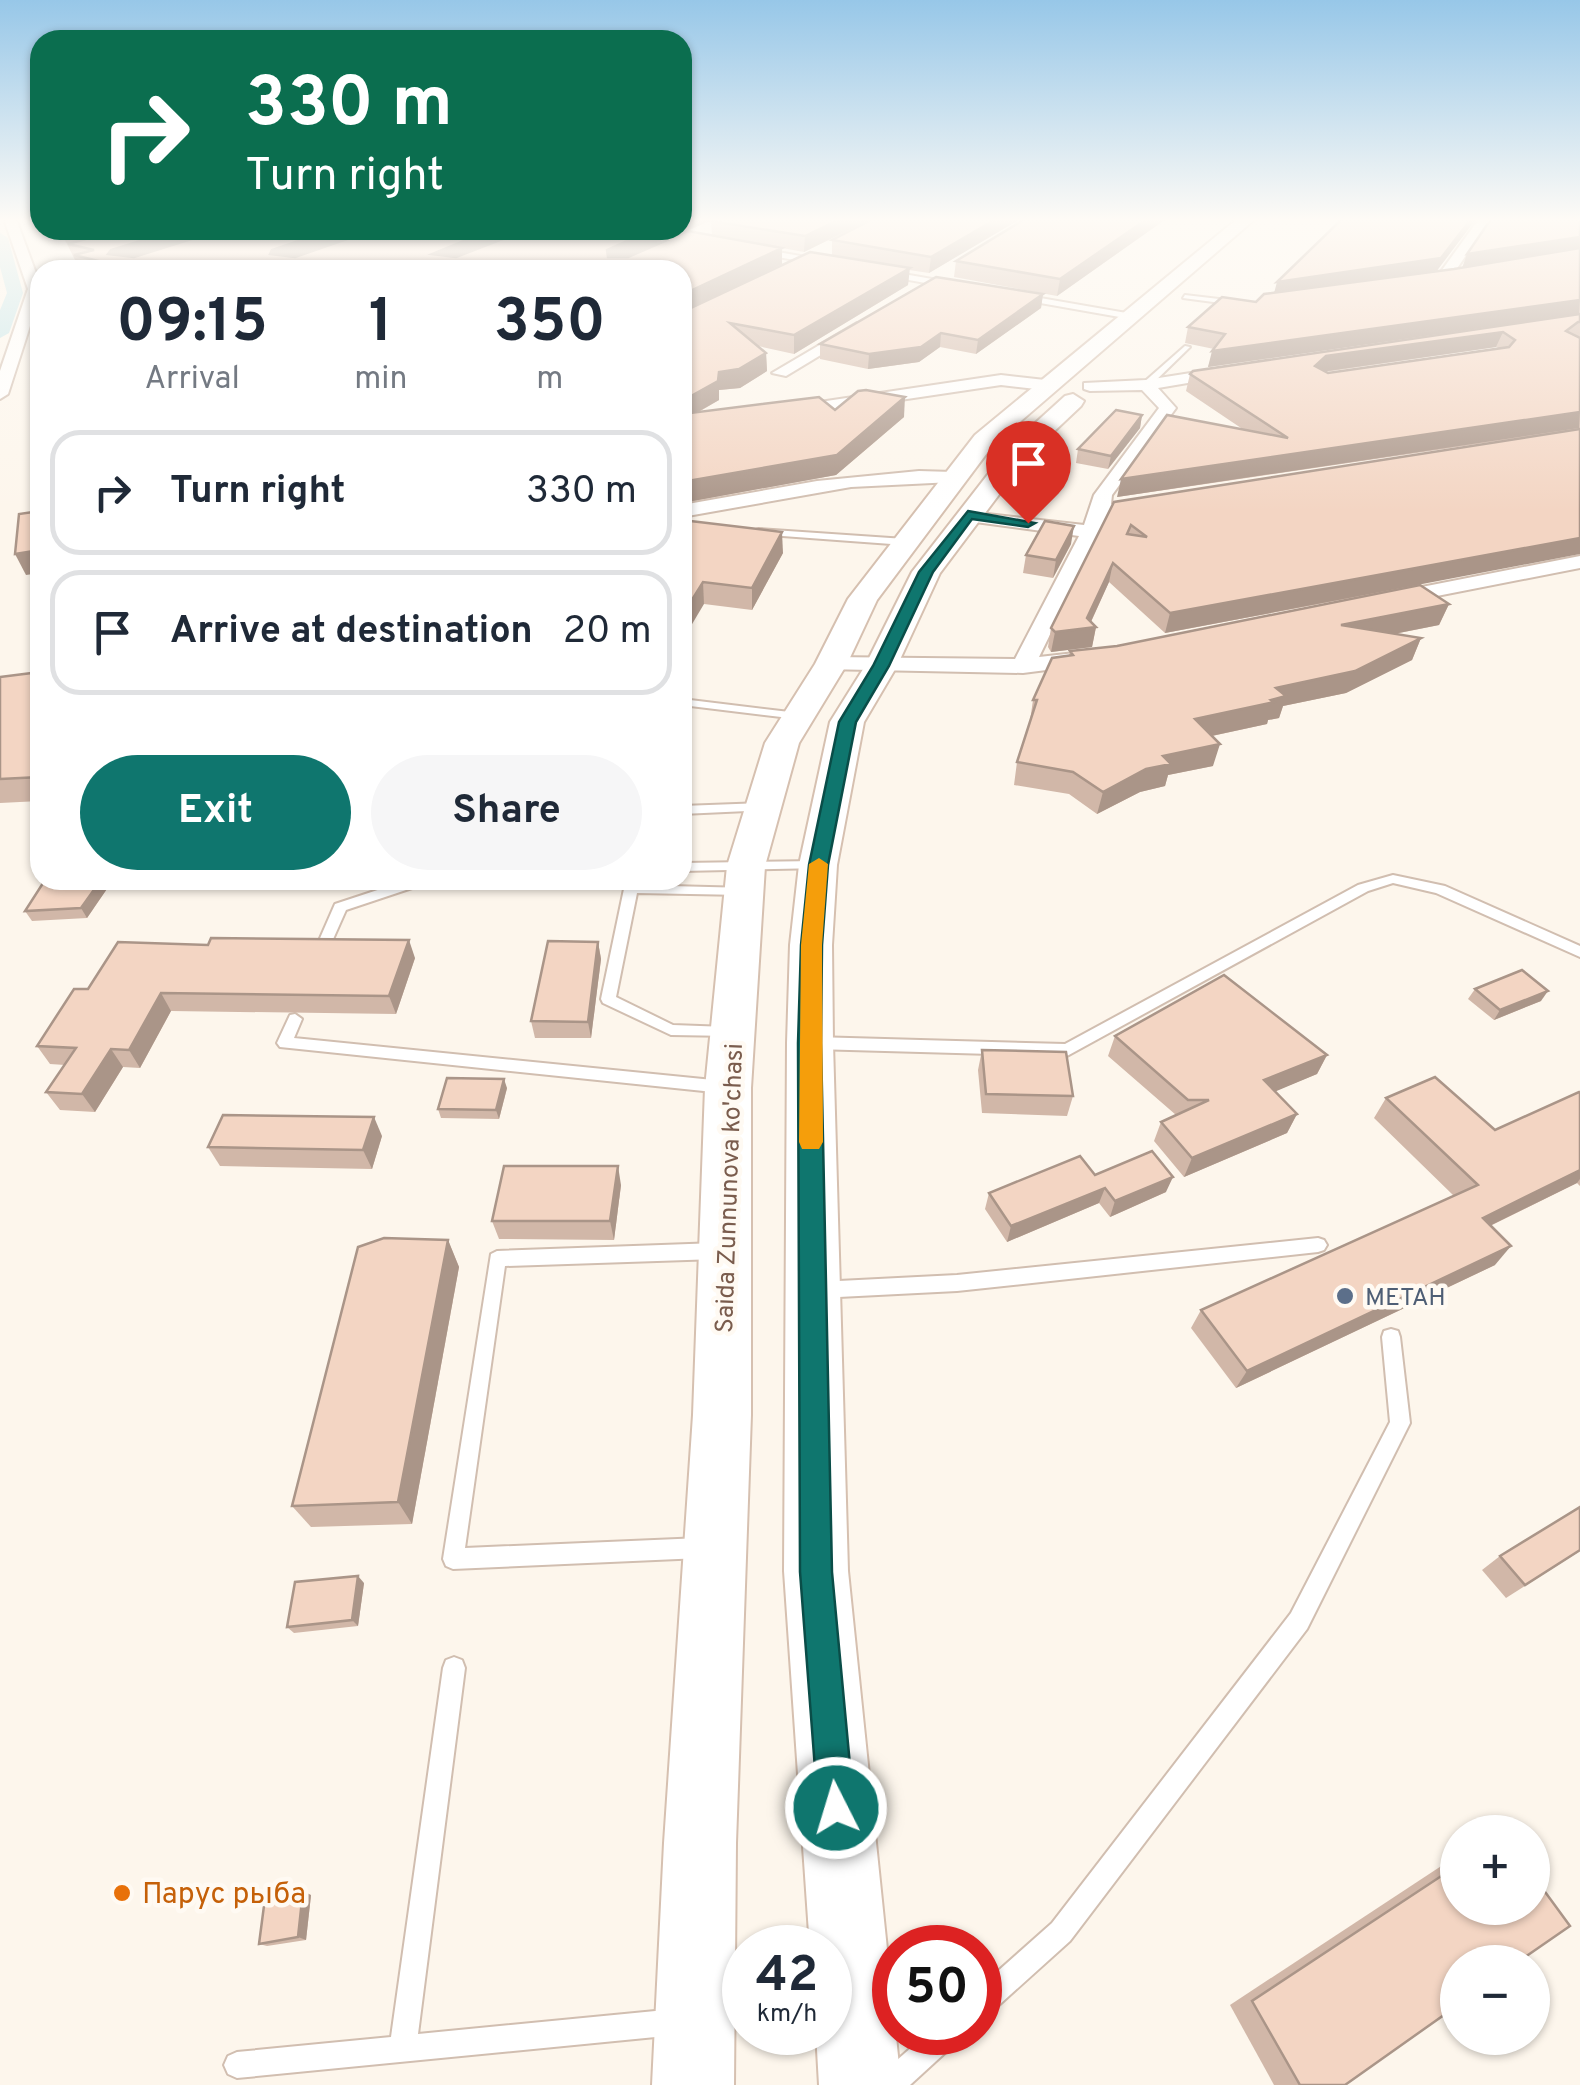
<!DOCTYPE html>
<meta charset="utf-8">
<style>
:root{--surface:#fff;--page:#f6f6f7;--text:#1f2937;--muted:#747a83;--line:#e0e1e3;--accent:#0f766e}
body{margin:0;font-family:Overpass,sans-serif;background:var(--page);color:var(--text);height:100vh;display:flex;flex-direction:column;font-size:38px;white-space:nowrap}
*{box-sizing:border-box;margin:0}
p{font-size:32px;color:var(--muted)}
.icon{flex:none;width:55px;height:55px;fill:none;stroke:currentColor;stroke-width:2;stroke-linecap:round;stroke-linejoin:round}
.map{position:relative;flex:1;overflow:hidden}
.drawer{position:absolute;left:30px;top:260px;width:662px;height:630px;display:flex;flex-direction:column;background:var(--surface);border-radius:30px;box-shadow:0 2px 8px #0004}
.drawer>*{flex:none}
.guide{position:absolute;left:30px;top:30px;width:662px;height:210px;border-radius:30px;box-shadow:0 2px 8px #0004;background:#0b6e4f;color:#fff;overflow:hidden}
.buttons{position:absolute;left:1440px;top:1815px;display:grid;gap:20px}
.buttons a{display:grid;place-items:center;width:110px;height:110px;border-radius:50%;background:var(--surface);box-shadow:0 2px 8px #0004;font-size:50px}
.speed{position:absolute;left:722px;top:1925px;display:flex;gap:20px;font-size:50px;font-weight:700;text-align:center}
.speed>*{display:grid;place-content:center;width:130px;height:130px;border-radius:50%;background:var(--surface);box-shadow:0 2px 8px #0004;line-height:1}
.speed small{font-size:25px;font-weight:400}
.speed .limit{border:15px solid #d22;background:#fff;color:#111}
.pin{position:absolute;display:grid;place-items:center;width:85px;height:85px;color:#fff;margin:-102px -42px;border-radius:50% 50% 50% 0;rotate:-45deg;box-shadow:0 0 10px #0007}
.pin .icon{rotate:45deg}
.me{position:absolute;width:110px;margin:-55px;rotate:355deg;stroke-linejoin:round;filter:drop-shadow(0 0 8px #0008)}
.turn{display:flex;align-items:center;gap:35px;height:210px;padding:0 50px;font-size:45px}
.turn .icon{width:130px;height:130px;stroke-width:2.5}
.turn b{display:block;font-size:70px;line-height:85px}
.eta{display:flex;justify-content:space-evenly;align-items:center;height:170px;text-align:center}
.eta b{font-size:60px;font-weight:700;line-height:70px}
.action{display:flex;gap:20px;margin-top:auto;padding:20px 50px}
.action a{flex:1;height:115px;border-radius:60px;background:var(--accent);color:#fff;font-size:40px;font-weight:700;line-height:115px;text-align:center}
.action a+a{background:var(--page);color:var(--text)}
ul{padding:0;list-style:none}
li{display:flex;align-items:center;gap:30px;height:125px;margin:0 20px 15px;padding:0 30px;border:5px solid var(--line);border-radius:30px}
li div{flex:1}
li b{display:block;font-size:38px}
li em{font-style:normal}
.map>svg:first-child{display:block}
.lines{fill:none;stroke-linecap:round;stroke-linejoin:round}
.canal{fill:#bfe3e8;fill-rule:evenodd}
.lane-casing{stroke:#d1beb0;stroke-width:4}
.street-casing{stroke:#d1beb0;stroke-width:4}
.secondary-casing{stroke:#d6c0b0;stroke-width:4}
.lane{fill:#fff;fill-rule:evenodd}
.street{fill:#fff;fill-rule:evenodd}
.secondary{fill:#fff;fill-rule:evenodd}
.wall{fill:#d1b7a8;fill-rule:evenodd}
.shaded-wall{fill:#aa9588}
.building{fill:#f3d5c3;stroke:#aa9588;stroke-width:2.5;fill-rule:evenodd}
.route{fill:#0f766e;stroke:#0a4d48;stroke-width:2.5}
.slow{fill:#f59e0b}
.service-dot{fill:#5c6f8a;stroke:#fffaf3;stroke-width:4}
.food-dot{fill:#e8710a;stroke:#fffaf3;stroke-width:4}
.labels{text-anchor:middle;stroke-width:9;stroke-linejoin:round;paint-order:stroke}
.street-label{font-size:25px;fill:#7a5c4d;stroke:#fffaf3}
.service-label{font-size:25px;fill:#4e5e75;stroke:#fffaf3;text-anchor:start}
.near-food-label{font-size:30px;fill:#c56008;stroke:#fffaf3;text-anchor:start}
</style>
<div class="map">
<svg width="1580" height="2085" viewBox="0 0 1580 2085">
<rect width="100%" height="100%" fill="#fdf6ec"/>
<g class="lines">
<polygon class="canal" points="0,233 8,238 23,293 9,333 0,338 0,310 7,293 0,267"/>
<g class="lane-casing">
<g id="lane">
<polygon points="1185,295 1236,301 1239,303 1236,305 1183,298"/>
<polygon points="1185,346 1190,347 1149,387 1143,387 1143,383"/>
<polygon points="759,529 905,539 910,542 905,545 756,534 756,530"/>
<polygon points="682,699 798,713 804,716 798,719 682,705"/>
<polygon points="763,803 767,804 767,810 682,814 682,806"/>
<polygon points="818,861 823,862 824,865 823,868 682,871 682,863"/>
<polygon points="1393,875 1445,886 1580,946 1580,957 1436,893 1393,883 1368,891 1067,1056 814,1049 806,1043 814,1037 1065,1044 1358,885"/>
<polygon points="408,880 429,880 427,883 346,910 326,955 316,955 314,952 335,904"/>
<polygon points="631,885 748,888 750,891 743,895 637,893 616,997 673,1025 727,1027 734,1032 732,1036 671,1035 603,1003 601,999 624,889"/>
<polygon points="295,1014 302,1019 294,1038 723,1081 728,1083 731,1087 728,1091 723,1093 280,1047 277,1043 290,1015"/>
<polygon points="1318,1238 1324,1240 1327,1245 1324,1250 1318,1252 957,1291 819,1298 813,1296 810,1290 813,1284 819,1282 957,1275"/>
<polygon points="717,1243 723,1246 726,1251 723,1256 717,1259 505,1266 465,1548 701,1538 708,1541 711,1548 708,1555 701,1558 453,1569 446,1566 443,1559 491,1254 497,1251"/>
<polygon points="1391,1329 1398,1331 1400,1337 1410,1423 1307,1629 1070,1941 989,2014 980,2018 980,1987 1052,1923 1291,1613 1390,1422 1382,1337 1384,1331"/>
<polygon points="454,1657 462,1660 465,1668 418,2034 676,2009 685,2013 689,2022 685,2031 676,2035 237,2078 228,2074 224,2065 228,2056 237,2052 391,2037 443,1668 446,1660"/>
<polygon points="929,2032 962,2032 958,2041 910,2085 876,2085 880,2075"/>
</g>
</g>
<g class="street-casing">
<g id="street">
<polygon points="4,219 16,219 40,284 40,295 8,394 0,399 0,371 28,289"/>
<polygon points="1479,219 1491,219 1449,280 1439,280 1437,277"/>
<polygon points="624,230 652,230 1138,315 1131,319"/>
<polygon points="857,323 862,324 862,330 786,376 772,373"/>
<polygon points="1229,367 1235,369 1235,375 1158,388 1176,408 1112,495 1111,504 1154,498 1163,504 1154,510 1108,516 1039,657 1093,651 1104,658 1101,663 1023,673 823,669 820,664 823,659 831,657 1015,659 1079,536 968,521 961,519 961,511 1084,525 1094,495 1159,408 1142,390 1090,391 1084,389 1084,383 1146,380"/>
<polygon points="1001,375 1045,380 1053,385 1045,390 1001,385 786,417 778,412 786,407"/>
<polygon points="919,471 953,472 962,477 953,482 851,487 682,517 682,505 817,481"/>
<polygon points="1580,556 1580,568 1386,606 1375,600 1386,594"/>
</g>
</g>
<g class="secondary-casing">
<g id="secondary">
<polygon points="1237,219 1255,219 993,445 877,600 847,664 799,743 765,866 751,1088 751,1415 736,1843 734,2085 652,2085 664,1843 693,1415 705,1088 727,866 765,743 815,664 848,599 975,435"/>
<polygon points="1073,394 1084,401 1081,406 1028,456 940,573 897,666 864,722 837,865 832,945 833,1043 848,1571 901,2085 819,2085 816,2032 830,2032 830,1948 810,1948 784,1571 787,1043 790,945 799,865 830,722 865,666 912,572 1010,446 1065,396"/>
</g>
</g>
<use href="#lane" class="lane"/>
<use href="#street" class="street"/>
<use href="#secondary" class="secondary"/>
</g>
<g class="wall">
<polygon points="682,219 714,219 684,232 660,230 661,242 712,235 711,221 871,219 804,252 782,248 782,264 721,294 832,255 832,240 1020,219 929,273 909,270 908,285 794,354 758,346 766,353 767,371 740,388 719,390 719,400 697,413 835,410 904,417 836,475 682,503 682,270 80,270 63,236 50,233 49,230 682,230"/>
<polygon points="1166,219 1057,296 954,277 956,261"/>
<path d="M1342,219H1476L1436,271L1462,268L1580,219V429L1117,497L1244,430L1186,391L1190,374L1580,314L1208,367L1214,349L1185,343L1188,327L1256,302L1274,292ZM1496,347L1498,348L1328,373L1325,372Z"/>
<polygon points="1043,294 1041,308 976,354 940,347 919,362 868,369 820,359 820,344"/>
<polygon points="1142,415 1140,428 1108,469 1076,463 1078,449"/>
<polygon points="1114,502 1420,585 1449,604 1439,625 1394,634 1421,638 1412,660 1346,693 1283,706 1279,718 1268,720 1267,724 1212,736 1213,766 1168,775 1165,786 1140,792 1097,814 1069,794 1014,785 1017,762 1030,721 1033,700 1069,655 1070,651 1117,646 1410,587 1165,633 1109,582 1091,622 1096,627 1092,647 1051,652 1048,647 1051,628"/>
<polygon points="682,520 783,553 752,610 704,604"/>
<polygon points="1071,544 1053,578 1023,573 1026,555"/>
<polygon points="40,672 40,801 0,803 0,677"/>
<polygon points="45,880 113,880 87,918 32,921 25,911"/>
<polygon points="598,942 601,959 591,1038 535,1038 531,1021"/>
<polygon points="415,958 396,1014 171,1011 140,1068 123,1067 95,1112 60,1110 46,1092 65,1065 50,1064 37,1046 88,989"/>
<polygon points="1475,989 1541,1001 1494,1020 1468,999"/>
<polygon points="1115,1036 1327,1055 1317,1074 1275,1091 1297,1114 1287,1133 1184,1177 1154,1141 1161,1122 1176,1115 1108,1056"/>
<polygon points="982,1050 1073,1096 1067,1116 982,1113 978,1070"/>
<polygon points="507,1088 499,1119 441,1118 438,1109"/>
<polygon points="1580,1093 1580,1186 1577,1183 1490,1226 1495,1265 1236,1388 1191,1328 1201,1310 1454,1196 1374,1118 1386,1098 1495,1130"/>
<polygon points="382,1136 372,1169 220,1166 208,1147"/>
<polygon points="1095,1175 1166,1192 1110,1217 1099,1203 1007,1242 985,1209 989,1193"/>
<polygon points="621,1185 614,1240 499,1239 492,1221"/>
<polygon points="448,1240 459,1267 412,1524 311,1527 292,1506"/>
<polygon points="1580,1551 1506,1598 1482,1570 1500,1556"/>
<polygon points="364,1583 358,1626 294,1633 287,1627"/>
<polygon points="1458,1855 1458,1908 1345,2085 1274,2085 1230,2005"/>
<polygon points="311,1895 306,1940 267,1946 259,1944"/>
</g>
<g class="shaded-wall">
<polygon points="684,219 714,219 684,232"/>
<polygon points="840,219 871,219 804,252 805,236"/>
<polygon points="996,219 1020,219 929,273 931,257"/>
<polygon points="1147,219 1166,219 1057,296 1060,279"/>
<polygon points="1471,219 1476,219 1436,272 1273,297 1277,282"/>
<polygon points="176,230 230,230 114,270 108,254 111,250"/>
<polygon points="331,230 380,230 274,270 270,254 272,250"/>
<polygon points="491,230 530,230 437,270 432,254"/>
<polygon points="652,230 660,230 661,242 608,267 607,250"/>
<polygon points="1580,237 1580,249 1462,268 1467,254"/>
<polygon points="782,248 782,264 682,313 682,295"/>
<polygon points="910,268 908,285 794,354 794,335"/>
<polygon points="1043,294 1041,308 976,354 978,340"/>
<polygon points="1580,300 1579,314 1208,367 1212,351"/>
<polygon points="1503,332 1496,347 1321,372 1315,366 1326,356"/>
<polygon points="941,333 940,347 919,362 868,369 869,354"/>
<polygon points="766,353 767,371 740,388 719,390 719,400 682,421 682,401 719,372"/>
<polygon points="905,397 904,417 836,475 682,503 682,482"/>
<polygon points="1580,412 1579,428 1117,497 1121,479"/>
<polygon points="1142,415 1140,428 1108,469 1111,456"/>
<polygon points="1074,526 1071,544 1053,578 1056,560"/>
<polygon points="782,532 783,553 752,610 752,588"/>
<polygon points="1580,538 1580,554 1165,633 1170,613"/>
<polygon points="40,550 40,573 26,575 15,554"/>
<polygon points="1113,563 1109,582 1088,628 1096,627 1092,647 1051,652 1055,632 1087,618"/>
<polygon points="703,582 704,604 682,641 682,616"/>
<polygon points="1449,604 1439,625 1333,646 1341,625"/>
<polygon points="1421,638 1412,660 1346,693 1283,706 1279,718 1268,720 1267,724 1188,741 1195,719 1276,688"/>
<polygon points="1220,744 1213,766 1168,775 1165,786 1140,792 1097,814 1103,792 1163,756"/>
<polygon points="101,880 113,880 87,918 81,908"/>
<polygon points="409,940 415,958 396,1014 389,996"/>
<polygon points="598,942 601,959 591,1038 588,1022"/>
<polygon points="1548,991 1541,1001 1494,1020 1500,1010"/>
<polygon points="161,993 171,1011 140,1068 129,1050"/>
<polygon points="111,1049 123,1067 95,1112 82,1094"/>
<polygon points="1327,1055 1317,1074 1255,1100 1264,1080"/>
<polygon points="504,1079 507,1088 499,1119 496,1110"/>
<polygon points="1297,1114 1287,1133 1184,1177 1192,1158"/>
<polygon points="374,1117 382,1136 372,1169 363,1150"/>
<polygon points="618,1166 621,1185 614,1240 610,1221"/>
<polygon points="1580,1170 1580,1179 1577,1183 1467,1237 1483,1218"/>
<polygon points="1173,1177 1166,1192 1110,1217 1115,1201"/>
<polygon points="1105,1188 1099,1203 1007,1242 1011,1226"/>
<polygon points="448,1240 459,1267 412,1524 398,1502"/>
<polygon points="1511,1246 1495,1265 1236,1388 1247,1371"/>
<polygon points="358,1576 364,1583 358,1626 352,1620"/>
<polygon points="303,1891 311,1895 306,1940 298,1937"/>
</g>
<g class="building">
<polygon points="715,219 840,219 805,236 711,221"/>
<polygon points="873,219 996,219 931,257 832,240"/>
<polygon points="1025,219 1147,219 1060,279 956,261"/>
<polygon points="1342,219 1471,219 1441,258 1277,282"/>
<polygon points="1491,219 1580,219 1580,237 1467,254"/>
<polygon points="70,230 176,230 111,250 108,254 134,257 220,230 331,230 272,250 270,254 295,257 373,230 491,230 432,254 456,257 526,230 652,230 607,250 608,257 628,257 688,231 782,248 682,295 682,270 92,270 82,268 103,262 74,255 94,250 68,244 89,238 62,232"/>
<polygon points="1580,248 1580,300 1212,351 1225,334 1188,327 1222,297 1256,302 1264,294 1454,269"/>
<polygon points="810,252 910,268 794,335 730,323 766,353 739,369 719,372 718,381 682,401 682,312"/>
<polygon points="936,277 1043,294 978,340 941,333 921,347 869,354 820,344"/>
<path d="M1580,314V322H1578L1566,331L1580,338V412L1121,479L1167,415L1288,438L1190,374L1193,371ZM1503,332L1515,340L1509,347L1328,373L1315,366L1326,356Z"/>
<polygon points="40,388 40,414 38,414 35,390"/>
<polygon points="866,390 905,397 837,455 682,482 682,414 819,397 835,410 858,391"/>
<polygon points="1116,410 1142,415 1111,456 1078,449"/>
<path d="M1580,429V538L1170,613L1113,563L1087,618L1096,627L1055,632L1051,628L1114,502ZM1131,525L1147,537L1127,534Z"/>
<polygon points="40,511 40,550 15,554 19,514"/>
<polygon points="682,520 782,532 752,588 703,582 682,616"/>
<polygon points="1045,521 1074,526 1056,560 1026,555"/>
<polygon points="1420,585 1449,604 1341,625 1421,638 1355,671 1276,688 1286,696 1271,700 1274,702 1195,719 1220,744 1163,756 1171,764 1146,769 1103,792 1073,772 1017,762 1037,700 1033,700 1052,658 1073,655 1070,651 1117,646"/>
<polygon points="40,672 40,777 0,779 0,677"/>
<polygon points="45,880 101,880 81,908 25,911"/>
<polygon points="211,938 409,940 389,996 161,993 129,1050 111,1049 82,1094 46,1092 76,1048 37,1046 74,989 88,989 118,942 208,945"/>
<polygon points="548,941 598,942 588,1022 531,1021"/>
<polygon points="1522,970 1548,991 1500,1010 1475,989"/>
<polygon points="1224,975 1327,1055 1264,1080 1297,1114 1192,1158 1161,1122 1209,1100 1188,1100 1115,1036"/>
<polygon points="982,1050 1066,1052 1073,1096 986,1094"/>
<polygon points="1435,1077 1495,1130 1579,1092 1580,1093 1580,1170 1483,1218 1511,1246 1247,1371 1201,1310 1478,1185 1386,1098"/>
<polygon points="447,1078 504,1079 496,1110 438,1109"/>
<polygon points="223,1115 374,1117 363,1150 208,1147"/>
<polygon points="1152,1151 1173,1177 1115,1201 1105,1188 1011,1226 989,1193 1080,1156 1095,1175"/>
<polygon points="504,1166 618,1166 610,1221 492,1221"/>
<polygon points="384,1238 448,1240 398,1502 292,1506 358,1247"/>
<polygon points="1580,1507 1580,1550 1525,1585 1500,1556"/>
<polygon points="358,1576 352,1620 287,1627 295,1582"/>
<polygon points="1458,1865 1458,1908 1532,1908 1532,1874 1570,1926 1518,1962 1458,1962 1458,2005 1345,2085 1300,2085 1252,2001"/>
<polygon points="303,1891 298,1937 259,1944 265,1898"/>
</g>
<linearGradient id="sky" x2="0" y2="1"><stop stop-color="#97c7e8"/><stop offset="0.43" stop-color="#fefbf6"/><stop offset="1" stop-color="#fefbf6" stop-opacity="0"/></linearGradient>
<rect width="1580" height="511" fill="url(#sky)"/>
<polygon class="route" points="968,511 1035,523 1028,527 972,519 933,572 889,666 856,722 828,865 822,945 821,1043 832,1572 854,1808 849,1821 836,1827 823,1821 818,1808 800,1572 798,1043 801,945 809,865 839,722 873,666 919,572"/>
<polygon class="slow" points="819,858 828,864 822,945 823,1142 819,1149 802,1149 799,1142 801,945 809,864"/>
<circle class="service-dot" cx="1345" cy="1296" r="10"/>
<circle class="food-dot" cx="122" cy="1893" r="10"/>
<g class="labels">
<g class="street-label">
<text transform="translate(728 1188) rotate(-88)" y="9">Saida Zunnunova ko'chasi</text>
</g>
<g class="service-label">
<text x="1365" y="1305">МЕТАН</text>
</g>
<g class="near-food-label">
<text x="142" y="1903">Парус рыба</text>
</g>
</g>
</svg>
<div class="buttons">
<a>+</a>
<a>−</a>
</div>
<div class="speed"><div>42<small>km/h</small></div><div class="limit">50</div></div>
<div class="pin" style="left:1028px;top:523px;background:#d93025"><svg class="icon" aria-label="arrive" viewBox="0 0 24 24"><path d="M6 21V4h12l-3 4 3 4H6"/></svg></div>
<svg class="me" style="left:836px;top:1808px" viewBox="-20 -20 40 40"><circle r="17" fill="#0f766e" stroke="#fff" stroke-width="3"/><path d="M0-11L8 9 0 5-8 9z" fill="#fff"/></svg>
<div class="guide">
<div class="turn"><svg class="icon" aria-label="right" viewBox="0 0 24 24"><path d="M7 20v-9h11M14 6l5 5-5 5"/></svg><div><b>330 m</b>Turn right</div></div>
</div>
<section class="drawer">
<div class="eta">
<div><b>09:15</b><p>Arrival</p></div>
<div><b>1</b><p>min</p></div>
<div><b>350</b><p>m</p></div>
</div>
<ul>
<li><svg class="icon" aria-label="right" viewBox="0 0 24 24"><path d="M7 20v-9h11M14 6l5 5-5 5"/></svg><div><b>Turn right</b></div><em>330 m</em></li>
<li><svg class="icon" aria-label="arrive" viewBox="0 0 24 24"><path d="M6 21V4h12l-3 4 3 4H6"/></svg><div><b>Arrive at destination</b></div><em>20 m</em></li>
</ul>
<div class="action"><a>Exit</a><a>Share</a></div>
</section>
</div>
